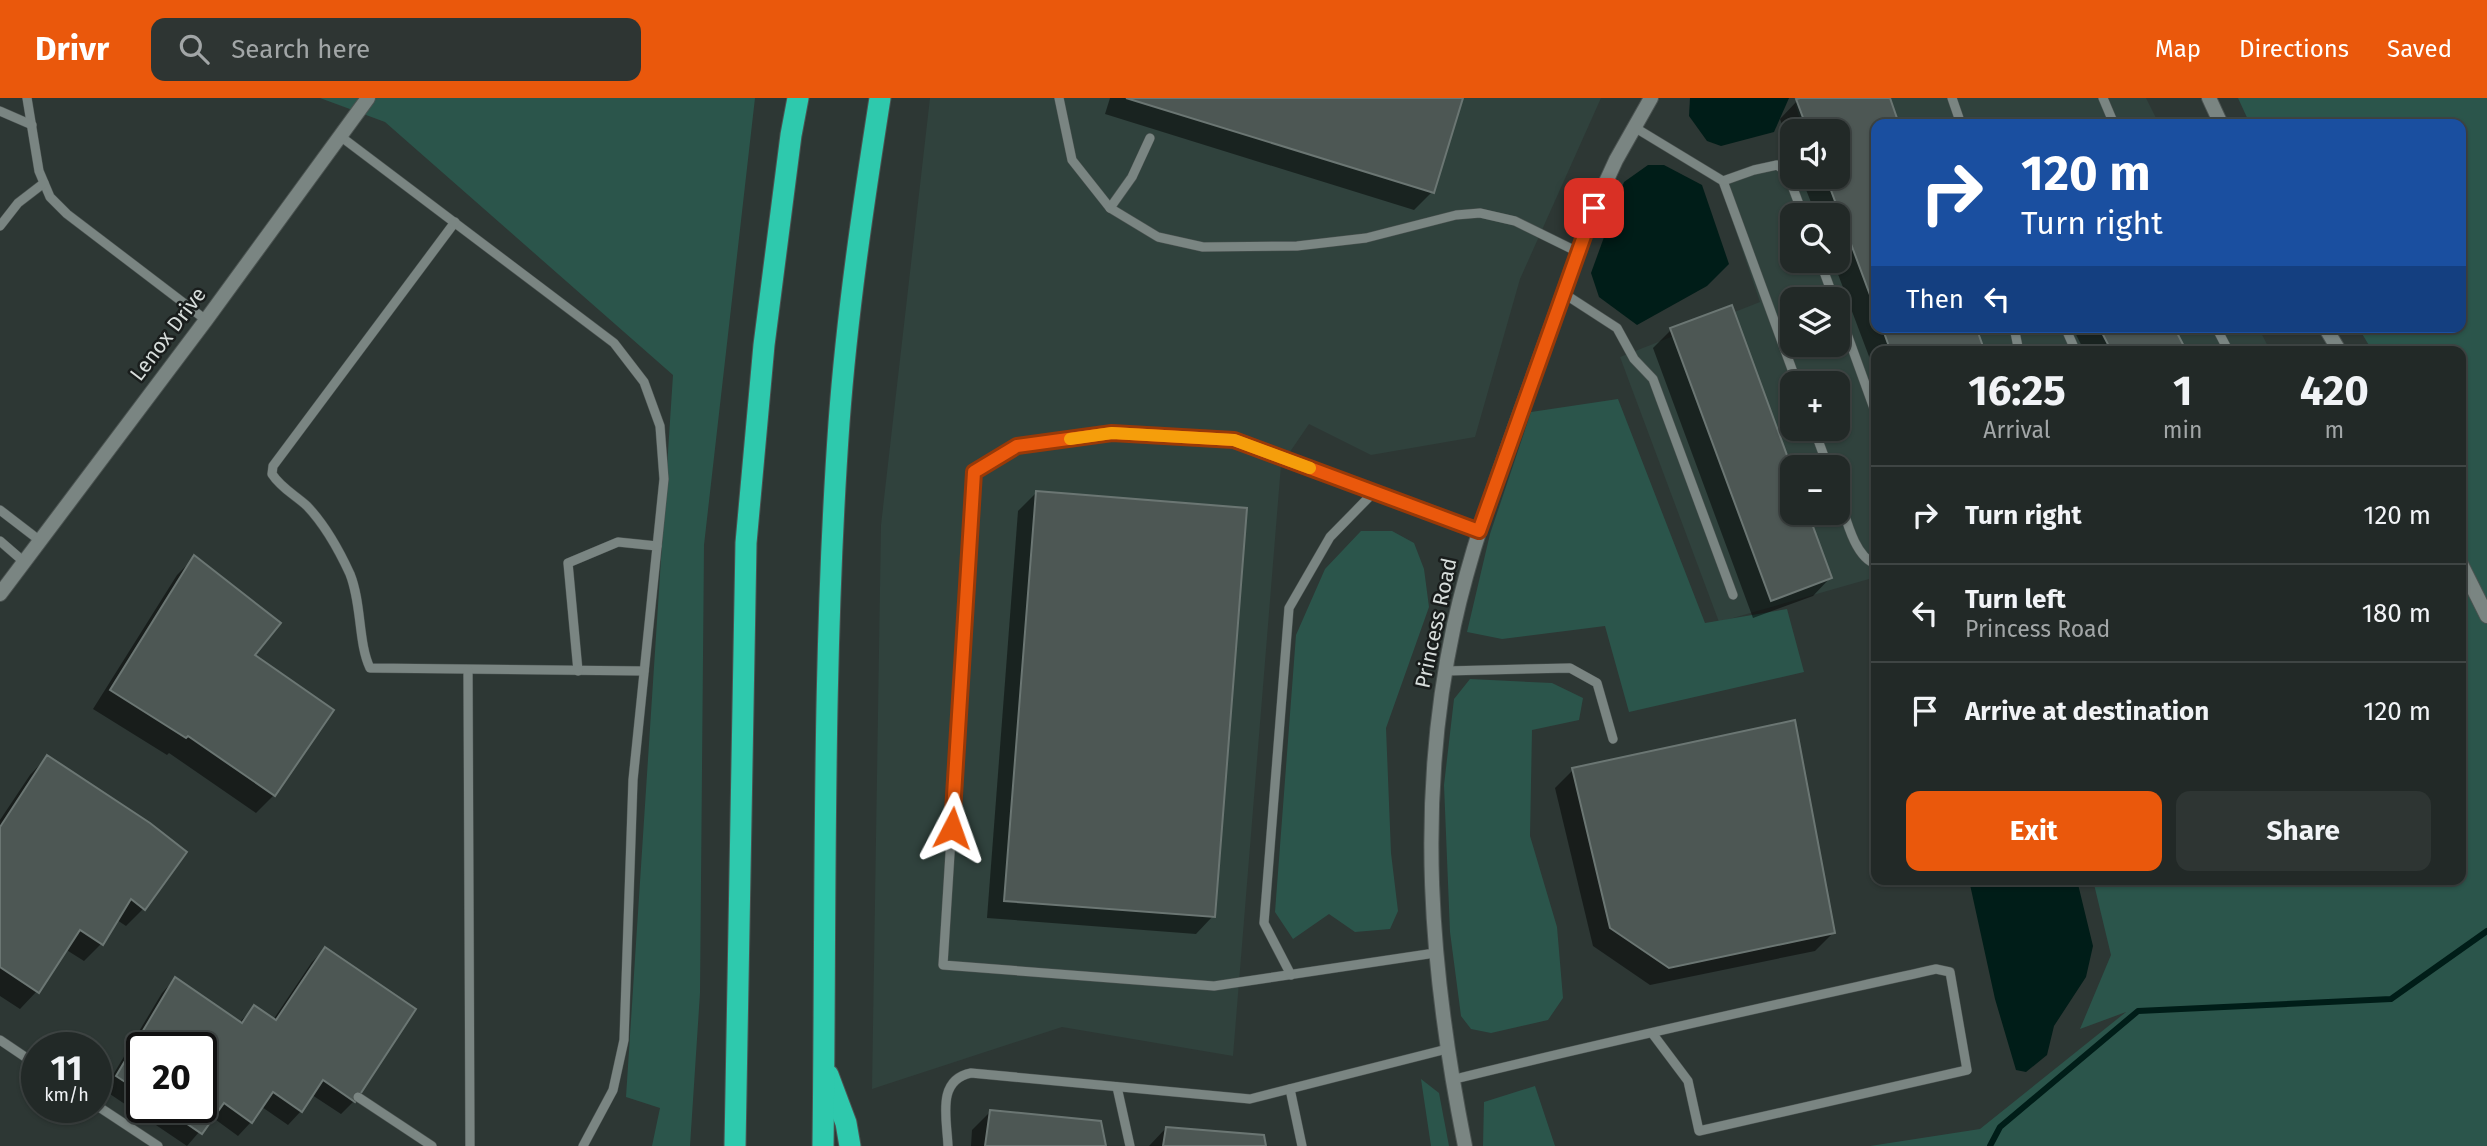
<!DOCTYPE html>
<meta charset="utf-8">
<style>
:root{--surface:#222927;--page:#2e3533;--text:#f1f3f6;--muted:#a2a6a7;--line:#3f4544;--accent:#ea580c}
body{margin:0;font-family:"Fira Sans",sans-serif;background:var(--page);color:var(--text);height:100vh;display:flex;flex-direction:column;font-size:26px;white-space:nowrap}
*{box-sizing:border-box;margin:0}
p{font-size:23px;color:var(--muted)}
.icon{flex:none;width:38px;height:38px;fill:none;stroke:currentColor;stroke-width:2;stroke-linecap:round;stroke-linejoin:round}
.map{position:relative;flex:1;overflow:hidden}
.panel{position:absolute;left:1871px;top:248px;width:595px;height:539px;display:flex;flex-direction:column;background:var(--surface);border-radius:14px;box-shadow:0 2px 5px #0004,0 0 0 2px var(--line)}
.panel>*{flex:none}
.hud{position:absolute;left:1871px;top:21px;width:595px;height:214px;border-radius:14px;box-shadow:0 2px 5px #0004,0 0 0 2px var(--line);background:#1a4fa0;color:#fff;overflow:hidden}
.controls{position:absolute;left:1780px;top:21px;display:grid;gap:14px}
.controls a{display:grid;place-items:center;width:70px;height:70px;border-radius:14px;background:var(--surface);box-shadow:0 2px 5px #0004,0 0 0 2px var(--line);font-size:35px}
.speed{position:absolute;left:21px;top:934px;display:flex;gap:14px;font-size:35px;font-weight:700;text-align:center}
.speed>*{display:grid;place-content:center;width:91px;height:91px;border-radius:50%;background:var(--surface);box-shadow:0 2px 5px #0004,0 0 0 2px var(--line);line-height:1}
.speed small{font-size:18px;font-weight:400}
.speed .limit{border:4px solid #111;border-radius:10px;background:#fff;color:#111}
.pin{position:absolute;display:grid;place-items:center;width:60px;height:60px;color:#fff;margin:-30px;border-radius:14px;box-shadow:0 4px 10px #0006}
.me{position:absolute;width:77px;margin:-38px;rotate:4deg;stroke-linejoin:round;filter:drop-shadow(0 0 5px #0008)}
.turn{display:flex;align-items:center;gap:24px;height:147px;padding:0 35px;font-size:32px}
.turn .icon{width:91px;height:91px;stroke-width:2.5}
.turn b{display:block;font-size:49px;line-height:60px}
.then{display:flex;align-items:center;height:66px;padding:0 35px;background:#0003;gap:14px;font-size:26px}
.eta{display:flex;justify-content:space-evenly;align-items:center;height:119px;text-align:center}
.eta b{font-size:42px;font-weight:700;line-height:49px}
.button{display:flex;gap:14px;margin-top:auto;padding:14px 35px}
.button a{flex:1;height:80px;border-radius:14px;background:var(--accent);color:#fff;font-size:28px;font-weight:700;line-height:80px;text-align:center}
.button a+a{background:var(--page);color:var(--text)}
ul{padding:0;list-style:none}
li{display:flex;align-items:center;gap:21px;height:98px;padding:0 35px;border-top:2px solid var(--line)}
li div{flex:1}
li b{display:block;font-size:26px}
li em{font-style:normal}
header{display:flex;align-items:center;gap:42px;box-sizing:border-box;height:98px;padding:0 35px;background:var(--accent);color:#fff}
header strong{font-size:33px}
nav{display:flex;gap:38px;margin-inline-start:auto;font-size:24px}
.search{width:490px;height:63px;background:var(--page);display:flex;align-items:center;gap:18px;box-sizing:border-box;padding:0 24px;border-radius:14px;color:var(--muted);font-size:26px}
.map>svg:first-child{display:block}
.built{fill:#30423d;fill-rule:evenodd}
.green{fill:#2b554b}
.water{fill:#001d18}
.shadow{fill:#0007;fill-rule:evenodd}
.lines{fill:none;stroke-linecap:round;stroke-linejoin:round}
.stream{stroke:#001d18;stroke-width:6}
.building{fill:#4d5754;stroke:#6b7673;stroke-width:2}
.service-casing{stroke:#4b5351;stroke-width:10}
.minor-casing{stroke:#4b5351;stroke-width:16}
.motorway-casing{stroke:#4b5351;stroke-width:23}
.service{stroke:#7a8582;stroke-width:9}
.minor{stroke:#7a8582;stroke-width:14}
.motorway{stroke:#2ec9ad;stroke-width:21}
.route-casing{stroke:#983908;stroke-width:18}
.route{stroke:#ea580c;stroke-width:12}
.slow{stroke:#f59e0b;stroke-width:12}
.labels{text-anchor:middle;stroke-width:5;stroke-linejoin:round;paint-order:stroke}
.street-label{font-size:21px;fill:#d7dddb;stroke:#191d1c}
</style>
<header>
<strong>Drivr</strong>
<div class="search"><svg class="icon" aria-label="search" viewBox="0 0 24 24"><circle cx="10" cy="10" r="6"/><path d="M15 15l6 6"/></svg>Search here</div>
<nav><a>Map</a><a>Directions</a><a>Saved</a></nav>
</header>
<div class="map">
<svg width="2487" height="1048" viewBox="0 0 2487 1048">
<rect width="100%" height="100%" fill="#2d3734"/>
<g class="built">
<polygon points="930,0 1601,0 1520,181 1475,339 1371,357 1309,326 1281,367 1233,958 1062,929 872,991 881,427"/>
<path d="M1805,0H2146L2159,26H1876V229H2258L2271,254H1876V479L1719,524L1620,259L1760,204L1719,84L1792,56V79H1838V33H1804L1795,6ZM1792,117H1838V163H1792ZM1792,201H1838V247H1792ZM1792,285H1838V331H1792ZM1792,369H1838V415H1792Z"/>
</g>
<g class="green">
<polygon points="320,0 755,0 704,447 700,895 690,1048 652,1048 660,1010 626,999 673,277 385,24"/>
<polygon points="2238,0 2487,0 2487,1048 1870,1048 1980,1031 2126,914 2080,931 2111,857 2093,782 2460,782 2460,254 2373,254 2358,229 2460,229 2460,26 2250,26"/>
<polygon points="1618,301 1705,525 1787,511 1804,574 1629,614 1605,528 1502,541 1467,534 1490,436 1531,314"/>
<polygon points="1361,433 1392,433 1414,445 1424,471 1429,509 1386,630 1391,755 1398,813 1390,831 1355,834 1329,816 1293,841 1275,814 1296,537 1325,471"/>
<polygon points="1470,581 1552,585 1583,600 1579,622 1532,632 1530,738 1557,829 1563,900 1548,922 1491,935 1471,931 1461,918 1450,834 1444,687 1454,601"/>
<polygon points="1421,981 1439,995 1449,1048 1431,1048"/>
<polygon points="1535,988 1555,1048 1483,1048 1484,1004"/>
</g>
<g class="water">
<polygon points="1690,0 1789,0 1774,34 1721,48 1707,43 1689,18"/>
<polygon points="1648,67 1664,67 1702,87 1729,166 1707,188 1637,227 1599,199 1591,175 1624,84"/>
<polygon points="1969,782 2077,782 2093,848 2086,879 2054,928 2047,957 2026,974 2016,972 1995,901"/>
</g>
<g class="shadow">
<polygon points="1110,0 1461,0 1432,94 1414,112 1105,16"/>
<polygon points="1805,0 1888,0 1898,26 1876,26 1876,229 1974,229 1983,254 1876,254 1876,277 1833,163 1838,163 1838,117 1816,117 1801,79 1838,79 1838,33 1792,33 1792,54 1780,21 1797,3"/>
<polygon points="2072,229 2172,229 2185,254 2085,254"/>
<polygon points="1671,232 1792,376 1792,415 1806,415 1830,480 1813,498 1753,520 1653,250"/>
<polygon points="1036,395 1213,818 1196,836 987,820 1018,413"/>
<polygon points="194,460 253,557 274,697 256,715 169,655 167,657 93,611 177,477"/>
<polygon points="47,659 144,810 126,828 117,822 102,845 84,863 65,851 37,893 20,911 0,898 0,722 30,677"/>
<polygon points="1573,672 1833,835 1815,853 1650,887 1593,848 1555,690"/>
<path d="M325,851L354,1003L341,1016L312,997L301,1013L288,1027L262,1009L251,1024L238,1038L212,1019L187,1048L104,992L162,895L175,881L239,925L254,909L273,922L312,864ZM142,950H201V1010H142Z"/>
<polygon points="990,1014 1104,1048 971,1048 972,1032"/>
<polygon points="1166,1030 1265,1048 1149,1048"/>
</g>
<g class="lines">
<polyline class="stream" points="1990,1048 2000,1029 2138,913 2391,901 2487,833"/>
</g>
<g class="building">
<polygon points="1126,0 1463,0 1434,95"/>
<polygon points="1800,0 1890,0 1899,26 1876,26 1876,213 1826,79 1838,79 1838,33 1808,33 1796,1"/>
<polygon points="1732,207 1792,371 1792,415 1808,415 1832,480 1771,503 1670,230"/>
<polygon points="1882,229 1976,229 1985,254 1891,254"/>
<polygon points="2099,229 2174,229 2187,254 2112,254"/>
<polygon points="1036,393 1247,410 1215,819 1004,803"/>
<polygon points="194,457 281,525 255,557 334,612 275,698 188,638 186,640 110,592"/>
<polygon points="1795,622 1835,835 1669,870 1610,830 1572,670"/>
<polygon points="47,657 150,725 187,754 145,812 131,801 103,847 80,832 39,895 0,869 0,729"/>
<polygon points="325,849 416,911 355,1004 323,982 302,1014 273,994 252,1025 224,1005 202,1036 164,1010 201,1010 201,950 142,950 142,995 116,978 175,879 242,925 254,907 276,922"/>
<polygon points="990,1012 1101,1023 1106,1048 985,1048"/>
<polygon points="1166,1029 1264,1037 1266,1048 1163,1048"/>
</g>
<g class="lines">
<g class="service-casing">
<g id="service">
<polyline points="27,0 39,73 50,99 67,116 206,222"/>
<polyline points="1059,0 1072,62 1110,110 1158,139 1203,149 1297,148 1366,140 1456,117 1480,115 1515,123 1578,154"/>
<polyline points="1952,0 1961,26"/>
<polyline points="2103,0 2114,26"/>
<polyline points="0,13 32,27"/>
<polyline points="1634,29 1723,83 1797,285"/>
<polyline points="340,38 614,245 644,284 660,328 664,381 633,682 624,942 613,992 583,1048"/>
<polyline points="1723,83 1754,72 1777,67 1787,74 1803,117"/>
<polyline points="1110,110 1132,79 1150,40"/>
<path d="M455,124L273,368L272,376C281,390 295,397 307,408C326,428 339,452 350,476C362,506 358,545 370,570L644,573"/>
<polyline points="0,128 18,105 44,85"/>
<polyline points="1820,163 1834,201"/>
<polyline points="1563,195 1617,230 1634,261 1653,281 1733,497"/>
<polyline points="1838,211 1876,316"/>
<polyline points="2014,229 2019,254"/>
<polyline points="2065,229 2076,254"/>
<polyline points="2216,229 2229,254"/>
<polyline points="1814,331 1828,369"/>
<path d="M1838,396C1845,416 1854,460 1876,466"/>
<polyline points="0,412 39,442"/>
<polyline points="0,443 23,463"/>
<polyline points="468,572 470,1048"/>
<polyline points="578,573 568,465 618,444 657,448"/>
<polyline points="1446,573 1570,570 1597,585 1613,641"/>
<polyline points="1435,855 1214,888 943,867 974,374 1018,348 1112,335 1234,342 1479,433"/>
<polyline points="1291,877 1264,825 1289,510 1330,439 1374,394"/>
<polyline points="0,942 37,967"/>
<path d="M1451,982C1612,942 1774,907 1936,871L1950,874L1967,972L1699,1033L1688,983L1652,935"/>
<polyline points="1117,989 1130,1048"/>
<polyline points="1290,991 1302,1048"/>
<polyline points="358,999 432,1048"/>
<polyline points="96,1007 158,1048"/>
<path d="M948,1048C947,1021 936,982 971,975L1250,1001L1447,951"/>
</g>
</g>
<g class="minor-casing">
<g id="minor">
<polyline points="2209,0 2221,26"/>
<polyline points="2325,229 2340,254"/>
<polyline points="2460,464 2487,518"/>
<polyline points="0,496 206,222 368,0"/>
<path d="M1465,1048C1430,873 1416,703 1454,527C1470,454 1495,385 1520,315C1545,246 1569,178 1594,110L1616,62L1651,0"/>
</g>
</g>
<g class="motorway-casing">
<g id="motorway">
<polyline points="828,977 846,1025 850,1048"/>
<polyline points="735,1048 746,445 764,247 791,37 798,0"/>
<path d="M823,1048C826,807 822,565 839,325C847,216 863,108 880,0"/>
</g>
</g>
<use href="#service" class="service"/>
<use href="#minor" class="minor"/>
<use href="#motorway" class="motorway"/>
</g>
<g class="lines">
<g class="route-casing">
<polyline id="route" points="952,730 974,374 1017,348 1112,335 1234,342 1479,433 1594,110"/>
</g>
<use href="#route" class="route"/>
<polyline class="slow" points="1070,341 1112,335 1234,342 1310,370"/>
</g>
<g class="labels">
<g class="street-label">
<text transform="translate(168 236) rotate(-53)" y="7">Lenox Drive</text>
<text transform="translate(1436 525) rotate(-78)" y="7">Princess Road</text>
</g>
</g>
</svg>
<div class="controls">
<a><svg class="icon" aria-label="sound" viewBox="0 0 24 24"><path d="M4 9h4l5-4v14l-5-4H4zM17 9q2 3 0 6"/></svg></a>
<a><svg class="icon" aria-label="search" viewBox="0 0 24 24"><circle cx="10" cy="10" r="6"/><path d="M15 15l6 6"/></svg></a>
<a><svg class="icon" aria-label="layers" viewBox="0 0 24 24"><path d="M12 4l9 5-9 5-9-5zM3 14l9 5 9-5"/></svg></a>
<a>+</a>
<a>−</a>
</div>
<div class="speed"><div>11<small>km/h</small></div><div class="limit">20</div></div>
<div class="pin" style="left:1594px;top:110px;background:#d93025"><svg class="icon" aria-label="arrive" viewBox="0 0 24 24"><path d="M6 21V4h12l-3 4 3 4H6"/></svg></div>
<svg class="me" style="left:952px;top:730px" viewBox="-20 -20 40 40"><path d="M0-17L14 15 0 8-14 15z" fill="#ea580c" stroke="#fff" stroke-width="4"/></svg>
<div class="hud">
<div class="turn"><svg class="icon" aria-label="right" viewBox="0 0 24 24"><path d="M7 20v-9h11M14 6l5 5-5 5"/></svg><div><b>120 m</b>Turn right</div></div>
<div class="then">Then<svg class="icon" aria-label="left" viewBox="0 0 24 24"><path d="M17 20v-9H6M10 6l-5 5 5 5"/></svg></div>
</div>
<section class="panel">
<div class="eta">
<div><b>16:25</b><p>Arrival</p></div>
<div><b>1</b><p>min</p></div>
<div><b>420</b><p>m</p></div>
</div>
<ul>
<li><svg class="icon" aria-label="right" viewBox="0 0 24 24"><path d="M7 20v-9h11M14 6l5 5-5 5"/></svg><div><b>Turn right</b></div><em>120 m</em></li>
<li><svg class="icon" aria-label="left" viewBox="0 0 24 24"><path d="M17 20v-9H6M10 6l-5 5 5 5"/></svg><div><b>Turn left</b><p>Princess Road</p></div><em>180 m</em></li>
<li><svg class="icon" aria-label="arrive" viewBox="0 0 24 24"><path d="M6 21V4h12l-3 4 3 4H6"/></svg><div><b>Arrive at destination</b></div><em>120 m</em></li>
</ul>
<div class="button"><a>Exit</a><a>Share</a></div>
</section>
</div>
